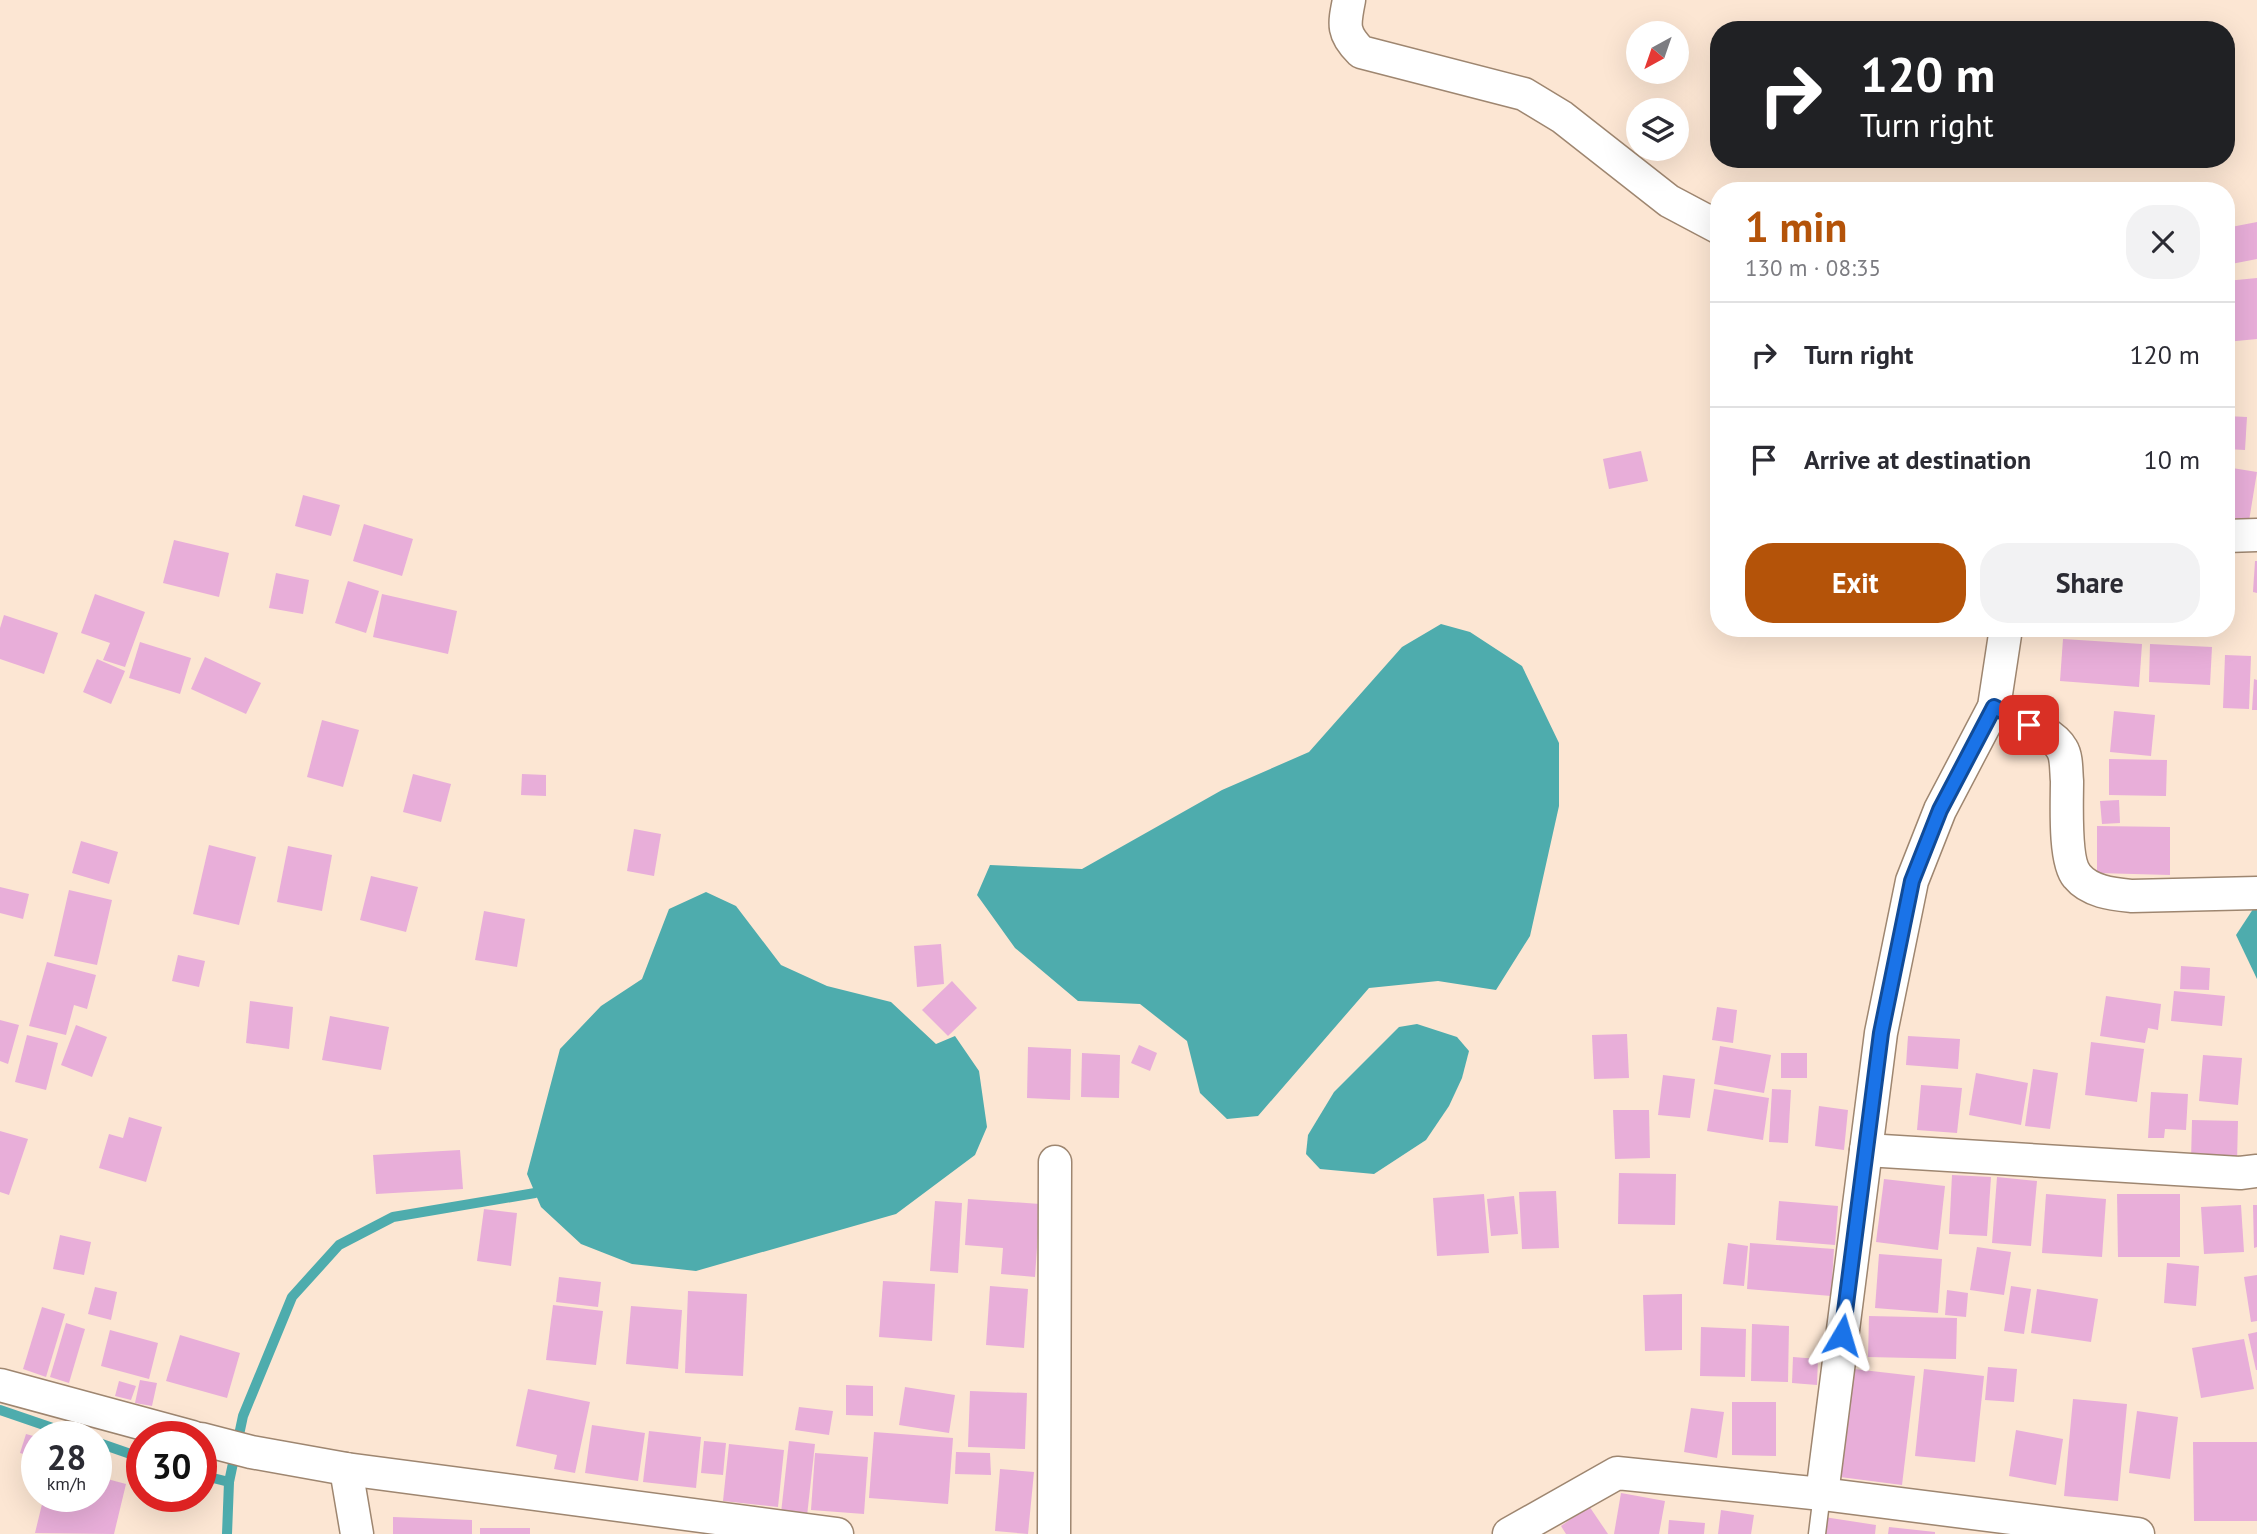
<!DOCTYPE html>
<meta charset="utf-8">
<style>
:root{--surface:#fff;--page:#f2f2f3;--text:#2b2b33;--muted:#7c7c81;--line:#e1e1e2;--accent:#b45309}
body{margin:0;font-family:"PT Sans",sans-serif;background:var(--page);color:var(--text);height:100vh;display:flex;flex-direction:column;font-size:26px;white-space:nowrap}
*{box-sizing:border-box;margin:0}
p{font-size:23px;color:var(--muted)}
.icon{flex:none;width:38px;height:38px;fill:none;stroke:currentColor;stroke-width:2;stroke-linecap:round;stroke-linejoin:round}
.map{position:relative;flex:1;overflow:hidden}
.panel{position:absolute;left:1710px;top:182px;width:525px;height:455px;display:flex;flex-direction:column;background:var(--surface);border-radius:28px;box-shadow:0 7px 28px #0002}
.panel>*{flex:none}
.hud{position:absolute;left:1710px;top:21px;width:525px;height:147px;border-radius:28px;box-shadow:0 7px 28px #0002;background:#202124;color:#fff;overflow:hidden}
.needle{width:46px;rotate:220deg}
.buttons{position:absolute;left:1626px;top:21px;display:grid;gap:14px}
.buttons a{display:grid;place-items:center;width:63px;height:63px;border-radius:50%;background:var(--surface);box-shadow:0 7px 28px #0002;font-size:35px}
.speed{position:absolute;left:21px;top:1421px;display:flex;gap:14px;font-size:35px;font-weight:700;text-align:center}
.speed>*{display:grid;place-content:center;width:91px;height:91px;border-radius:50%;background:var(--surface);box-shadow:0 7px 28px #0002;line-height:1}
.speed small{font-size:18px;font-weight:400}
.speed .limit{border:10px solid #d22;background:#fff;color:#111}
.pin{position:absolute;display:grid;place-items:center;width:60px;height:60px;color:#fff;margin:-30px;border-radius:14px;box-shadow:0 4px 10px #0006}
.me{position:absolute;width:77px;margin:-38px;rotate:7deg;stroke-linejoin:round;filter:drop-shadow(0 0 5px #0008)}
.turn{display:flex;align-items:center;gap:24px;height:147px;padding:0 35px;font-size:32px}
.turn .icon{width:91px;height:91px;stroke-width:2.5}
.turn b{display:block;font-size:49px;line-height:60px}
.round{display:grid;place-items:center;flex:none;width:74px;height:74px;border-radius:28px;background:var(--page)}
.head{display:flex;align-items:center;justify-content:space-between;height:119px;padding:0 35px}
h1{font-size:42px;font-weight:700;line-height:52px;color:var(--accent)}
.button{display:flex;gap:14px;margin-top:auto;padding:14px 35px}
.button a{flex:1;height:80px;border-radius:28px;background:var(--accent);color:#fff;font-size:28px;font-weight:700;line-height:80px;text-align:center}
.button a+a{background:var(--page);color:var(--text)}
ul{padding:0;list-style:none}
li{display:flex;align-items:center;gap:21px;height:105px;padding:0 35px;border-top:2px solid var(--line)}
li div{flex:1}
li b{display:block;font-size:26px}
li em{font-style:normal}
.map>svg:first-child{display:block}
.water{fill:#4eacad}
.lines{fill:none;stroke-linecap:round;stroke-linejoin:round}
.stream{stroke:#4eacad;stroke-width:10}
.building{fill:#e8aed9}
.service-casing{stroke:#9e8670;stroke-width:19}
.minor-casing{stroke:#9e8670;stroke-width:35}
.service{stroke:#fff;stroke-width:16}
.minor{stroke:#fff;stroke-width:32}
.route-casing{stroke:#114b97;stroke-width:18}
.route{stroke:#1a73e8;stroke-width:12}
</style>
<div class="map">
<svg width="2257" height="1534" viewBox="0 0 2257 1534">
<rect width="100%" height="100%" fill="#fce6d3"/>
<g class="water">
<polygon points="1441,624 1470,632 1522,666 1559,743 1559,806 1530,936 1496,990 1438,981 1369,988 1258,1116 1227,1119 1200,1093 1187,1041 1140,1004 1078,1001 1015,948 977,895 990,865 1082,869 1222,790 1309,752 1402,647"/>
<polygon points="706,892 736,906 781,965 827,986 891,1002 936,1044 955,1036 979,1071 987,1127 975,1155 896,1214 696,1271 632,1264 581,1244 541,1207 527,1174 560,1049 601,1006 642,979 669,909"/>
<polygon points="2257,903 2257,979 2236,935"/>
<polygon points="1417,1024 1457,1037 1469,1051 1462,1078 1449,1106 1426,1140 1374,1174 1320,1169 1306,1154 1308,1135 1334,1092 1399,1027"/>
</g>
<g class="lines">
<g class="stream">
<polyline points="0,1410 79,1437"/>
<polyline points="96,1442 142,1458"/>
<polyline points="201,1475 229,1482"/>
<polyline points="227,1534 229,1482 243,1416 292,1297 339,1245 393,1217 535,1193"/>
</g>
</g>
<g class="building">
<polygon points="2257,222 2257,259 2226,265 2226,228"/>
<polygon points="2257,278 2257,339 2226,342 2226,281"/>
<polygon points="2226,416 2247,417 2245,450 2226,449"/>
<polygon points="1641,451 1648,481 1609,489 1603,459"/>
<polygon points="2226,467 2257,472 2249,521 2226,517"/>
<polygon points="303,495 340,505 331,536 295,526"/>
<polygon points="364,524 413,539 402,576 353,561"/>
<polygon points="174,540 229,553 219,597 163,583"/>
<polygon points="2255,561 2257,561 2257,593 2253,592"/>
<polygon points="276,573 309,580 303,614 269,608"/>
<polygon points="348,581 379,591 366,633 335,623"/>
<polygon points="95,594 145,612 125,667 103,660 110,643 81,633"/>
<polygon points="382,594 457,611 448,654 373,637"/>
<polygon points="4,615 58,633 44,674 0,659 0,628"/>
<polygon points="2088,628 2149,628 2149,635 2088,631"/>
<polygon points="2063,639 2142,644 2139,687 2060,681"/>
<polygon points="140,642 191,658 180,694 129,678"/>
<polygon points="2150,644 2212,647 2210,685 2149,682"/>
<polygon points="2225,655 2251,656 2249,709 2223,708"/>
<polygon points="205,657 261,683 246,714 191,689"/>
<polygon points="97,659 125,671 111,704 83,692"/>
<polygon points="2254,679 2257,680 2257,710 2252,710"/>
<polygon points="2114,711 2155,715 2151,756 2110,752"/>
<polygon points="322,720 359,730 343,787 307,777"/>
<polygon points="2109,759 2167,760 2166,796 2109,795"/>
<polygon points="413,774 451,784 441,822 403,812"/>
<polygon points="522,774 546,775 546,796 521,795"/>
<polygon points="2119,800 2120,823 2102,824 2100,801"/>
<polygon points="2097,826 2170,827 2170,875 2097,873"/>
<polygon points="634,829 661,834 654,876 627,871"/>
<polygon points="81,841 118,852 109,884 72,873"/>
<polygon points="209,845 256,857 239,925 193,914"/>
<polygon points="288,846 332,855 322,911 277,902"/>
<polygon points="371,876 418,887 406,932 360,920"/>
<polygon points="0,887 29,894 23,919 0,913"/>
<polygon points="69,890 112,900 97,965 54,956"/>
<polygon points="484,911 525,919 517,967 475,960"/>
<polygon points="941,944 944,984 917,987 914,946"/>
<polygon points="178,955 205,961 199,987 172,981"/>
<polygon points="47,962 96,975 87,1009 74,1005 66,1035 29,1026"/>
<polygon points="2181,966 2210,968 2209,990 2180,989"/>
<polygon points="952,981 977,1008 948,1036 922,1010"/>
<polygon points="2174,991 2225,996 2222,1026 2171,1021"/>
<polygon points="2106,996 2161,1004 2158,1030 2148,1028 2145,1043 2100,1036"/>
<polygon points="250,1001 293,1007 289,1049 246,1043"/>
<polygon points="1717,1007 1737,1010 1733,1043 1712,1040"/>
<polygon points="330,1016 389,1027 381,1070 322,1060"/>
<polygon points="0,1020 19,1025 8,1064 0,1061"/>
<polygon points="76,1025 107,1037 92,1077 61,1065"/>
<polygon points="1627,1034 1629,1078 1594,1079 1592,1035"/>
<polygon points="27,1035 58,1043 46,1090 15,1082"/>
<polygon points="1908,1036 1960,1039 1958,1069 1906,1065"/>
<polygon points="2091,1042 2144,1049 2137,1102 2085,1095"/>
<polygon points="1139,1045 1157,1053 1150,1071 1131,1063"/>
<polygon points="1720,1046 1771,1055 1764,1093 1714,1084"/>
<polygon points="1028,1047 1071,1049 1070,1100 1027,1098"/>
<polygon points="1082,1053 1120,1055 1119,1098 1081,1097"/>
<rect x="1781" y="1053" width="26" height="25"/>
<polygon points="2203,1055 2242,1058 2238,1105 2199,1101"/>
<polygon points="2033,1069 2058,1073 2050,1129 2025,1126"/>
<polygon points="1976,1073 2028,1083 2021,1125 1969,1115"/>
<polygon points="1663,1075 1695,1079 1690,1118 1658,1115"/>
<polygon points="1921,1085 1962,1088 1957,1133 1917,1130"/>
<polygon points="1714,1089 1769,1098 1763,1140 1707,1131"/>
<polygon points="1772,1089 1791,1090 1788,1143 1769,1142"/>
<polygon points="2151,1092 2188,1094 2186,1130 2165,1129 2164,1138 2148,1138"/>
<polygon points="1819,1106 1848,1110 1844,1150 1815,1146"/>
<polygon points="1613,1110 1649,1110 1650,1158 1615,1159"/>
<polygon points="129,1117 162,1127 146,1182 99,1168 109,1134 123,1138"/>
<polygon points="2192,1120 2238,1121 2237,1162 2191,1161"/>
<polygon points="0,1131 28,1139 9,1195 0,1192"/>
<polygon points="460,1150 463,1189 376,1194 373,1155"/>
<polygon points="1619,1173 1676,1174 1675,1225 1618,1224"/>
<polygon points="1952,1175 1991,1177 1987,1236 1949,1234"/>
<polygon points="1997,1177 2037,1181 2031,1246 1992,1243"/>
<polygon points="1884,1179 1945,1186 1938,1250 1876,1242"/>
<polygon points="1556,1191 1559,1248 1522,1249 1519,1192"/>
<polygon points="1484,1194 1489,1253 1437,1256 1433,1198"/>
<polygon points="2046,1194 2106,1199 2102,1257 2042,1253"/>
<polygon points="2117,1194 2180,1194 2180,1257 2118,1257"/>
<polygon points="1514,1196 1518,1234 1491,1236 1487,1199"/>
<polygon points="968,1199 1040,1204 1035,1277 1001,1274 1003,1248 965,1245"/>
<polygon points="935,1201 962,1203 958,1273 930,1271"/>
<polygon points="1779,1201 1838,1206 1835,1245 1776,1240"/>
<polygon points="2241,1205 2244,1252 2204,1254 2201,1207"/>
<polygon points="2253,1205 2257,1205 2257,1247 2254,1248"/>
<polygon points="484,1209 517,1213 511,1266 477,1261"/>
<polygon points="60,1235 91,1242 84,1275 53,1269"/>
<polygon points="1728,1243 1748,1246 1744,1286 1723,1284"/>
<polygon points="1750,1243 1834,1249 1831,1296 1747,1289"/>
<polygon points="1977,1247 2011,1252 2004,1295 1970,1290"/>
<polygon points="1879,1254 1942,1259 1938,1313 1875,1308"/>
<polygon points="2167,1263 2199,1266 2196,1306 2164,1303"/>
<polygon points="2257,1275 2257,1321 2251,1322 2244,1277"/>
<polygon points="559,1277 601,1282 598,1307 556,1302"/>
<polygon points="883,1281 935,1284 932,1341 879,1337"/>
<polygon points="990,1286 1028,1289 1024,1348 986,1345"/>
<polygon points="2011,1286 2031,1289 2024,1334 2004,1331"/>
<polygon points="95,1287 117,1292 111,1320 88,1314"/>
<polygon points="2037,1289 2098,1299 2091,1342 2031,1333"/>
<polygon points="1947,1290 1968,1293 1966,1317 1945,1315"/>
<polygon points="688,1291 747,1294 743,1376 685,1373"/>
<polygon points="1682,1294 1682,1350 1645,1351 1643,1295"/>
<polygon points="553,1305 603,1311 596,1365 546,1360"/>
<polygon points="631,1306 682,1310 678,1369 626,1364"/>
<polygon points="42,1307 65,1314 46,1377 23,1369"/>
<polygon points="1869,1316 1957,1318 1956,1359 1868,1357"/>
<polygon points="66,1323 85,1329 69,1383 50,1377"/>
<polygon points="1752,1324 1789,1326 1788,1382 1751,1381"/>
<polygon points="1701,1327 1746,1329 1745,1377 1700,1376"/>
<polygon points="110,1330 158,1343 149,1379 101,1366"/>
<polygon points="2257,1332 2257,1370 2256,1370 2248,1334"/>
<polygon points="180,1335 240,1353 227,1398 166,1381"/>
<polygon points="2244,1339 2254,1389 2201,1398 2192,1348"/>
<polygon points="1793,1357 1818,1359 1817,1385 1792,1383"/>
<polygon points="1988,1367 2017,1369 2014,1402 1985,1400"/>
<polygon points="1854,1369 1915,1376 1902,1485 1840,1477"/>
<polygon points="1924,1369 1984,1376 1975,1462 1915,1456"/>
<polygon points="140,1380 157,1383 152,1406 135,1403"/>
<polygon points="119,1381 136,1386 131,1400 115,1396"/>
<polygon points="846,1385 873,1386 873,1416 846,1415"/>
<polygon points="905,1387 955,1395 949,1433 899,1425"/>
<polygon points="528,1389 590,1402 575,1473 554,1469 557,1455 516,1446"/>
<polygon points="970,1391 1027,1393 1025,1449 968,1447"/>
<polygon points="2073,1399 2127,1404 2118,1501 2064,1496"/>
<polygon points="1732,1402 1776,1402 1776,1456 1732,1455"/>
<polygon points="799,1407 833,1411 829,1435 795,1430"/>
<polygon points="1691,1408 1724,1412 1717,1458 1684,1452"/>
<polygon points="2137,1411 2178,1417 2170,1479 2129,1473"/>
<polygon points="592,1425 645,1433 638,1481 585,1473"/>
<polygon points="2016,1430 2063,1439 2056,1485 2009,1476"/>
<polygon points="649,1431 701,1437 696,1488 643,1482"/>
<polygon points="874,1432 953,1438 948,1504 869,1498"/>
<polygon points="26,1434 37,1437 37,1458 20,1453"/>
<polygon points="704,1441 726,1443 723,1475 701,1473"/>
<polygon points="789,1441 815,1444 807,1516 781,1513"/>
<polygon points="2193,1442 2257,1442 2257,1521 2194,1521"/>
<polygon points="729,1444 784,1450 778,1507 723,1501"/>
<polygon points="956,1452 990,1453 991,1475 955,1474"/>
<polygon points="815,1453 868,1457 864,1514 811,1510"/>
<polygon points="1000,1469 1034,1472 1028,1534 995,1531"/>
<polygon points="96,1476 126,1484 114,1534 35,1533 44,1496 96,1496"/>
<polygon points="1621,1493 1665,1501 1659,1534 1614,1534"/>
<polygon points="1589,1506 1608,1534 1566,1534 1561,1526"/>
<polygon points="1721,1510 1754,1515 1751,1534 1718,1534"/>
<polygon points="393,1517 472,1520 472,1534 393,1534"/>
<polygon points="1824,1517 1876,1525 1875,1534 1822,1534"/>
<polygon points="1669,1520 1705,1523 1704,1534 1668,1534"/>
<polygon points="1889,1527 1935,1532 1935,1534 1888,1534"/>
<rect x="480" y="1528" width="50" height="6"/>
</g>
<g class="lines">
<g class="service-casing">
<polyline id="service" points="1817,1534 1822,1494"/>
</g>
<g class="minor-casing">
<g id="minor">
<path d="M1349,0C1344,25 1342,33 1361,52L1524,94L1562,117L1669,201L1718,227"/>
<polyline points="2226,536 2257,535"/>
<path d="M1994,707C2011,716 2053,731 2062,749C2067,757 2066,772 2067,781C2067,802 2064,861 2077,876C2090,892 2113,894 2132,896L2257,893"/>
<polyline points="1866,1150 2240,1173 2257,1171"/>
<polyline points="0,1385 192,1437"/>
<polyline points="201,1439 251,1452 346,1469 837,1534"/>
<polyline points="346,1469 357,1534"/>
<polyline points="1822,1494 1881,1033 1912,881 1940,810 1994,707 2006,628"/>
<polyline points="1054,1534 1055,1162"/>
<polyline points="1509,1534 1617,1473 1822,1494 2138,1534"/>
</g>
</g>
<use href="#service" class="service"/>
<use href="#minor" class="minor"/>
</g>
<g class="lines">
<g class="route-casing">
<polyline id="route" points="1842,1335 1881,1033 1912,881 1940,810 1994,707 2029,725"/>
</g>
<use href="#route" class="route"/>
</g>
</svg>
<div class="buttons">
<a><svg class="needle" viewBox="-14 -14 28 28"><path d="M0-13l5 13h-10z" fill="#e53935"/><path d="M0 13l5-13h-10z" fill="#7c7c81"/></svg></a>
<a><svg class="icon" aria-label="layers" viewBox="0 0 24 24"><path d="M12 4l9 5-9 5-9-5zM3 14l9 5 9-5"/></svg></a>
</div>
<div class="speed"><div>28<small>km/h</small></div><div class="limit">30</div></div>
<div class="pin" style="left:2029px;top:725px;background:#d93025"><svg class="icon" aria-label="arrive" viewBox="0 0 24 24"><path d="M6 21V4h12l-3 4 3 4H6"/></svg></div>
<svg class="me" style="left:1842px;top:1335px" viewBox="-20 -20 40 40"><path d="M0-17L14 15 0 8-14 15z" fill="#1a73e8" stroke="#fff" stroke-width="4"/></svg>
<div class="hud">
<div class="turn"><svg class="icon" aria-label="right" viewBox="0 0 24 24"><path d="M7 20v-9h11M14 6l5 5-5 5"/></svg><div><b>120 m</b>Turn right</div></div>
</div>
<section class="panel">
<div class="head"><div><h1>1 min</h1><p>130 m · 08:35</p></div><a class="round"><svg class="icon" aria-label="close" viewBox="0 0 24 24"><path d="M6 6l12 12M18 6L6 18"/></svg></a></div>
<ul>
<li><svg class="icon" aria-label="right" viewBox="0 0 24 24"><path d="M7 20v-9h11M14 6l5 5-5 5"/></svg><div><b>Turn right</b></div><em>120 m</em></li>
<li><svg class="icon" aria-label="arrive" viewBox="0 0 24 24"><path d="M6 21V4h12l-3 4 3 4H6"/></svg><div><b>Arrive at destination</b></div><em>10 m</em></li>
</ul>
<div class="button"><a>Exit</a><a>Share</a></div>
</section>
</div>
